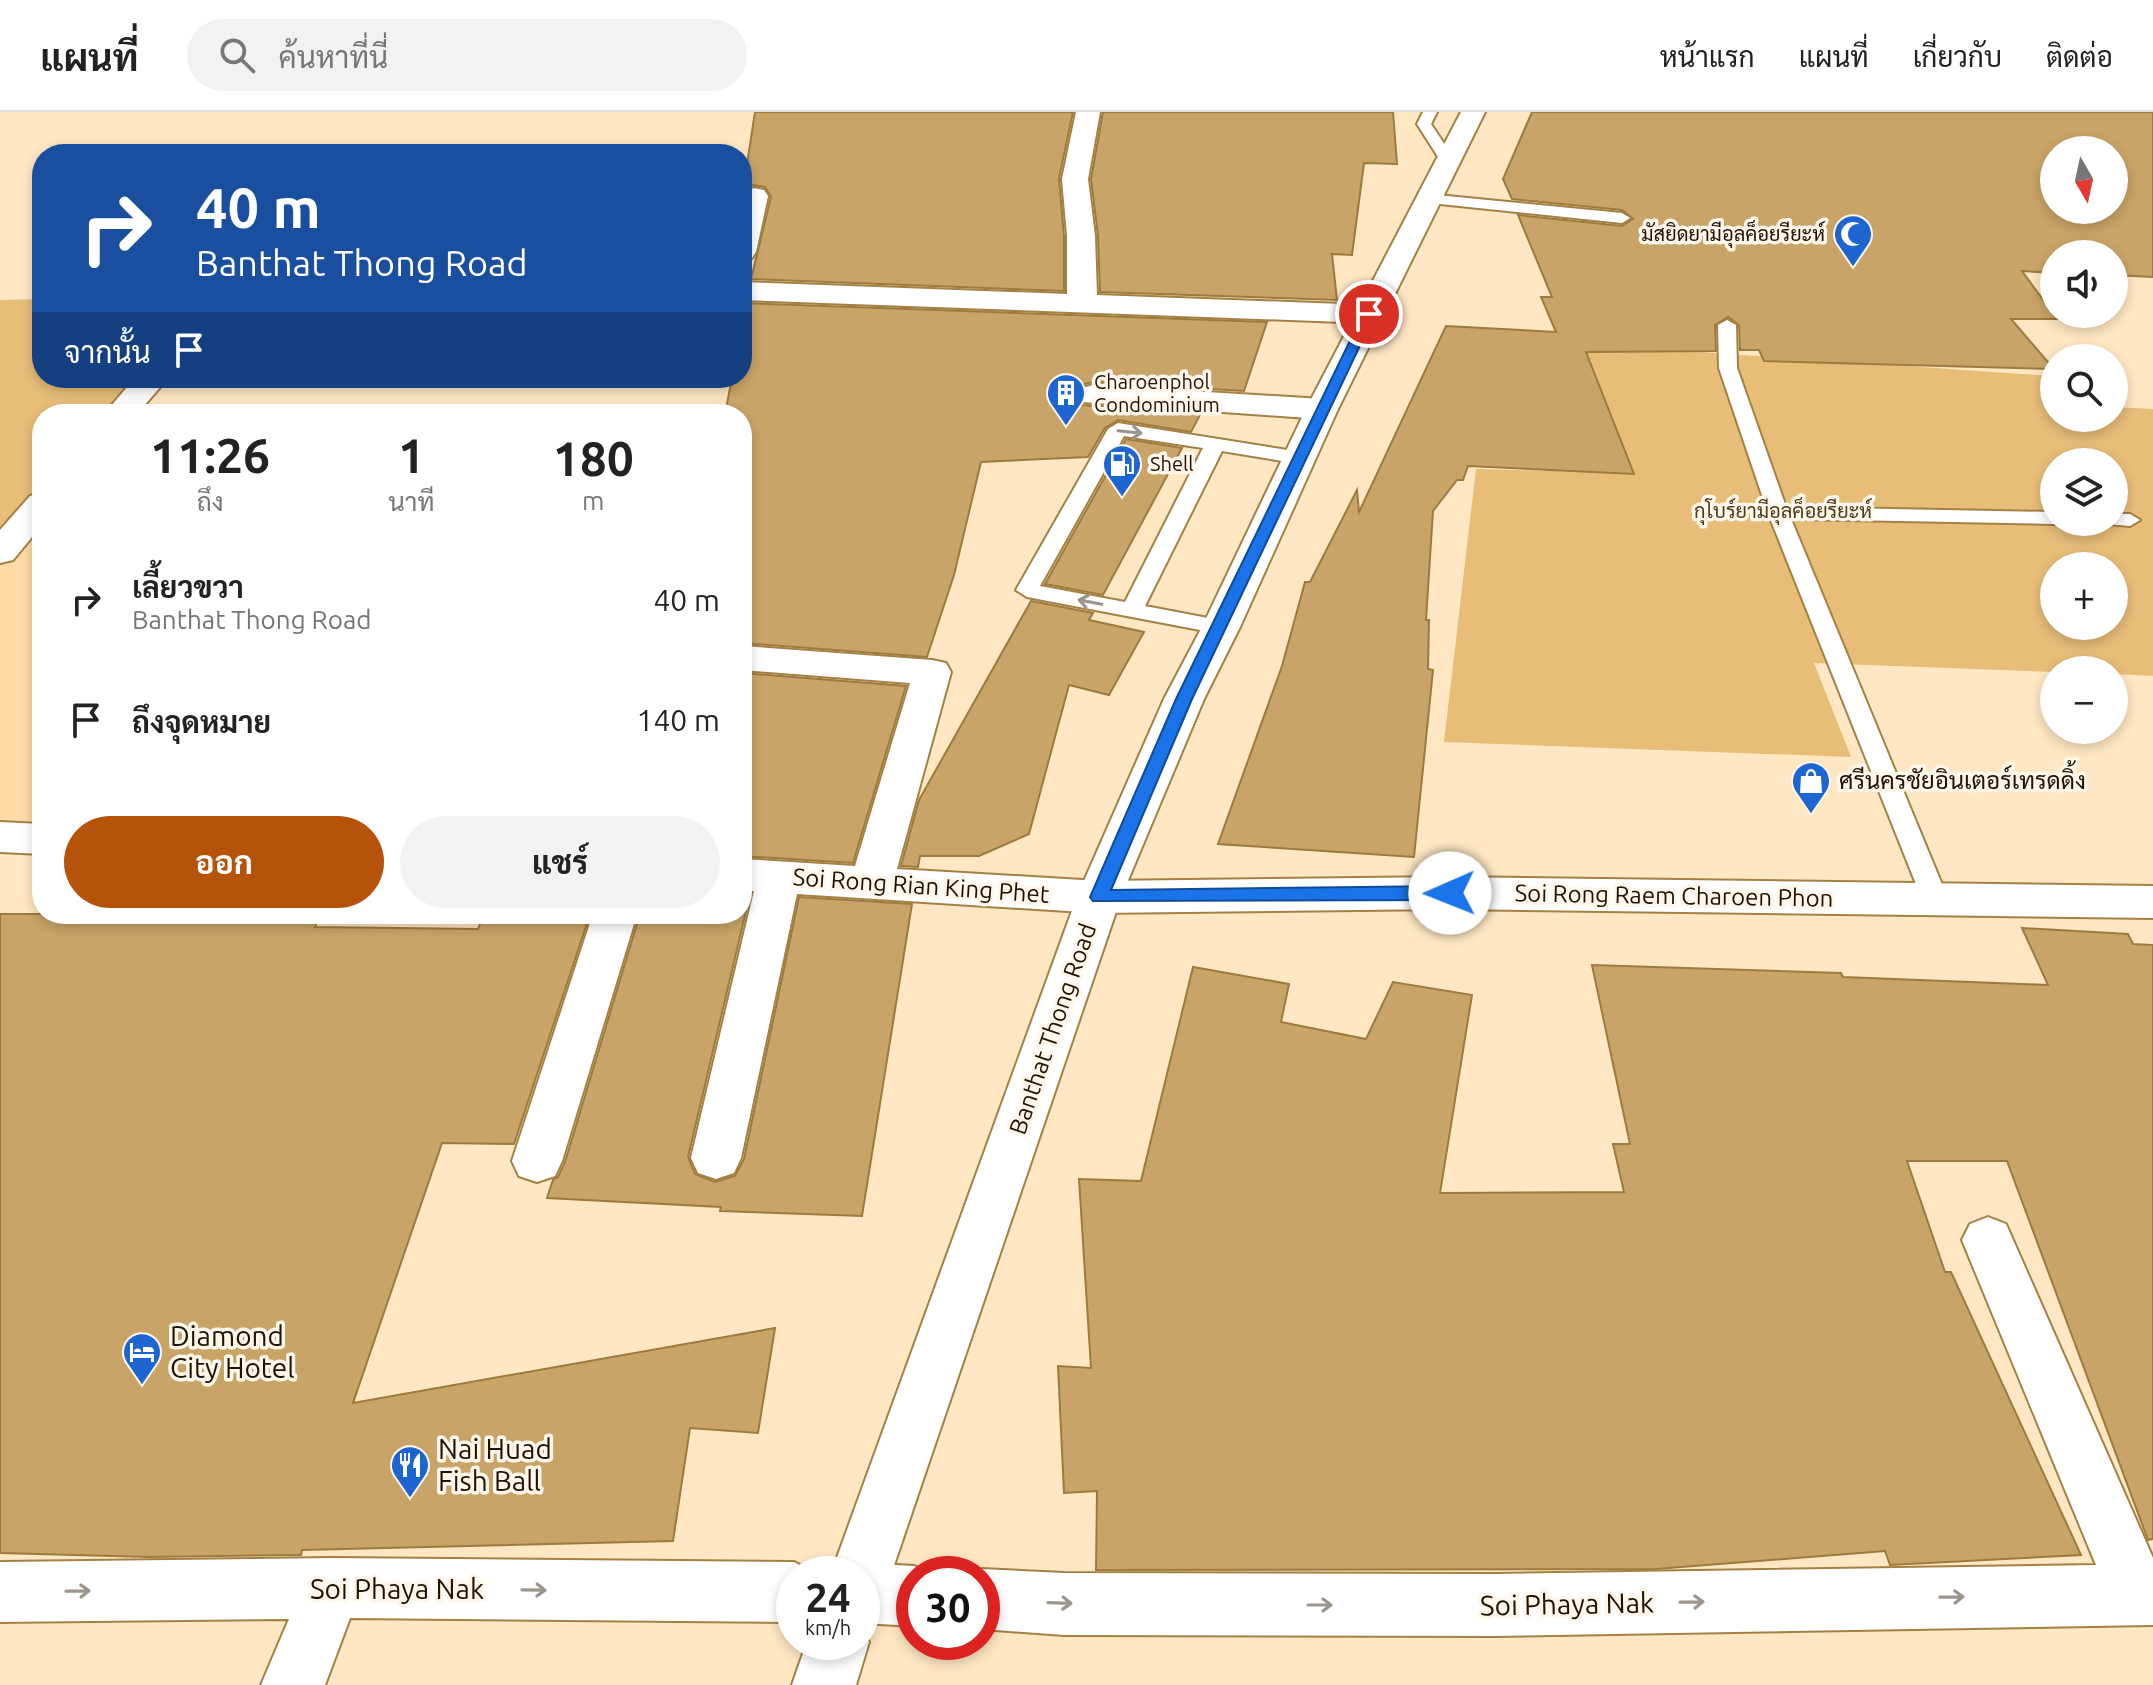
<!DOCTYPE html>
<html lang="th">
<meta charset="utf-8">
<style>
:root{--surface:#fff;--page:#f2f2f2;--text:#222;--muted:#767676;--line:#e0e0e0;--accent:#b45309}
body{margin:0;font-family:Ubuntu,Sarabun,sans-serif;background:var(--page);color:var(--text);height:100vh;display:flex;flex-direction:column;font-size:30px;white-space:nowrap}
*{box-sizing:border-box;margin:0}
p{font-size:26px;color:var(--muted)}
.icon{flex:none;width:44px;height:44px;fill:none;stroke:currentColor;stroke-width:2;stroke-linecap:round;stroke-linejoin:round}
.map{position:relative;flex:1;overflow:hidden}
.sheet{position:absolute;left:32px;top:292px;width:720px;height:520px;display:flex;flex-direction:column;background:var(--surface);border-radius:32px;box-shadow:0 4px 12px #0003}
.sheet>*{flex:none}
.top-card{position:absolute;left:32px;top:32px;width:720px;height:244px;border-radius:32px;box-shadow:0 4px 12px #0003;background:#1a4fa0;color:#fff;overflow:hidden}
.needle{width:52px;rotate:171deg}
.fabs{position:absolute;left:2040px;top:24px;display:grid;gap:16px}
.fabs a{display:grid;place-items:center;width:88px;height:88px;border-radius:50%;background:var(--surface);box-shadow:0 4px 12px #0003;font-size:40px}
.speed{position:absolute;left:776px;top:1444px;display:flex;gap:16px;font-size:40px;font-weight:700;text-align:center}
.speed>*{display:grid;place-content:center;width:104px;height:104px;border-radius:50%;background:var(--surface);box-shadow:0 4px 12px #0003;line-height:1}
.speed small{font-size:20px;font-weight:400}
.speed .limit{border:12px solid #d22;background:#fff;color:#111}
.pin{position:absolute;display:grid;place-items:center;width:68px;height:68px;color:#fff;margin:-34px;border:4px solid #fff;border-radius:50%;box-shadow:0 2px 8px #0007}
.me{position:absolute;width:88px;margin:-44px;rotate:269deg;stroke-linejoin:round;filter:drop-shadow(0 0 6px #0008)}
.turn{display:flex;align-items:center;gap:28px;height:168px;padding:0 32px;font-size:36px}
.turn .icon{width:104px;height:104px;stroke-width:2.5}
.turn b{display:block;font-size:56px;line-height:68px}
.then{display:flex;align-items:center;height:76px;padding:0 32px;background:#0003;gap:16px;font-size:30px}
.eta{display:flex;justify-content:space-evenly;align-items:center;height:136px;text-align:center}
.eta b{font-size:48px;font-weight:700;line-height:56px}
.primary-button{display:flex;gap:16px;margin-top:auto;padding:16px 32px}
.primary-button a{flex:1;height:92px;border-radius:48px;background:var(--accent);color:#fff;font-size:32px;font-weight:700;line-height:92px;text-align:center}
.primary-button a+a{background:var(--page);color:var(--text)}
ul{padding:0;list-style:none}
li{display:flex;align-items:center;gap:24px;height:120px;padding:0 32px}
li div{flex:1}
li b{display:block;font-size:30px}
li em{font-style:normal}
header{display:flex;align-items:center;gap:48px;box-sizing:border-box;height:112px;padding:0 40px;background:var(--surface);border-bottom:2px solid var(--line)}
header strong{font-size:38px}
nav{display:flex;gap:44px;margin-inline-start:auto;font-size:28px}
.search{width:560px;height:72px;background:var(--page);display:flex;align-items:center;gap:20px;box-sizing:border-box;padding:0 28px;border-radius:44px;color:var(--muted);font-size:30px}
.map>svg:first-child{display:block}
.built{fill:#ffdca6}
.green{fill:#e7bd78;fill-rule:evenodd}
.building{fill:#c9a468;stroke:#9d7a3e;stroke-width:2;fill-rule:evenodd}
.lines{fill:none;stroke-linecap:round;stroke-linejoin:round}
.lane-casing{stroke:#a48045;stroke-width:4}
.street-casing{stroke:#a48045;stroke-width:4}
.secondary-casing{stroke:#a48045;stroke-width:4}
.lane{fill:#fff;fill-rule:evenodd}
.street{fill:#fff;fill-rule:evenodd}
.secondary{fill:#fff;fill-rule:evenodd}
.oneway{stroke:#9b958c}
.route{fill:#1a73e8;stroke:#114b97;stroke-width:2}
.labels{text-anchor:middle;stroke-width:7;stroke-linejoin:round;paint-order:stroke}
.far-poi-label{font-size:20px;fill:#211300;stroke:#fff7eb;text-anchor:start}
.far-park-label{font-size:20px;fill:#4f3b17;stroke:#fff7eb}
.poi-label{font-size:24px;fill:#211300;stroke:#fff7eb;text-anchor:start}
.street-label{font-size:24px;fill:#211300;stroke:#fff7eb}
.near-poi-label{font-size:28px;fill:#211300;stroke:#fff7eb;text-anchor:start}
.near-street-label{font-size:28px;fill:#211300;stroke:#fff7eb}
</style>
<header>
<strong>แผนที่</strong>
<div class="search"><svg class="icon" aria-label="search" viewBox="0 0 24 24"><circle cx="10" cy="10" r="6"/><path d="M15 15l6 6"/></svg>ค้นหาที่นี่</div>
<nav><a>หน้าแรก</a><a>แผนที่</a><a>เกี่ยวกับ</a><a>ติดต่อ</a></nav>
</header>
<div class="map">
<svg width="2153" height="1573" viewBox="0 0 2153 1573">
<rect width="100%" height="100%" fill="#ffe7c3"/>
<polygon class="built" points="30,413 42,414 42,718 0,717 0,448"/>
<g class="green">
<polygon points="42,187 42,266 136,266 104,302 42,302 42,370 0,417 0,188"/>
<path d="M1597,233L2054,264V306H2114V295L2153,297V564L2114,562V558L2054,560L1814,551L1851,645L1444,630L1476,357L1633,361L1586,240ZM2054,350H2114V410H2054ZM2054,454H2114V514H2054Z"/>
</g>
<g class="building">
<polygon points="755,0 1073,0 1059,66 1064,124 1064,179 751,167 771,85 765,75 753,73 743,78"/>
<polygon points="1103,0 1393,0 1397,52 1364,51 1352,143 1332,142 1337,188 1100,180 1098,124 1091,67"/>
<path d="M1532,0H2153V165L2114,163V142H2054V161L2022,159L2057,207H2011L2054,257L1764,249L1759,238H1740L1739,213L1728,205L1715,213L1716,239L1586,240L1634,362L1468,354L1463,368H1457L1433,399L1426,508H1429L1428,557L1433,558L1414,745L1218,732L1282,554L1305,470H1310L1357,378L1359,400L1446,214L1556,220L1541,185H1552L1518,103L1622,114L1633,107L1622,98L1512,87L1503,67ZM2054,38H2114V98H2054Z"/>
<polygon points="742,191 1267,210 1244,279 1093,270 1081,273 1074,283 1082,293 1201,301 1191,320 1118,308 1105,316 1088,345 981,350 954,463 927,545 742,531 742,302 725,302 732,266 742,266"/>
<polygon points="1126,327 1182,336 1103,483 1045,472"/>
<polygon points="1031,489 1093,501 1089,508 1144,520 1109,583 1069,573 1029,722 979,744 920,744 918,755 901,754 919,688"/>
<polygon points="742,561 906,574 853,751 742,744"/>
<polygon points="742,782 750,782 688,1045 695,1062 715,1070 735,1064 744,1047 799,785 912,792 862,1104 720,1099 721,1095 547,1086 553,1068 558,1065 565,1050 640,802 742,802"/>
<polygon points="0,802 320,802 315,815 478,817 484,802 590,802 514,1032 442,1031 353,1291 775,1216 758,1321 690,1316 673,1429 302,1438 301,1443 149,1445 0,1441"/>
<polygon points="2022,816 2128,822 2133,832 2153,833 2153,1427 2148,1428 2145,1420 2007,1049 1907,1049 1945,1160 1951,1160 2081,1443 1890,1453 1885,1439 1656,1457 1096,1458 1097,1379 1064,1381 1058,1254 1091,1256 1079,1067 1141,1069 1193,855 1289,872 1281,910 1366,927 1393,870 1472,883 1440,1081 1624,1080 1613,1032 1630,1032 1592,853 1841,861 1843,865 2048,873"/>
</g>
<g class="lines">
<g class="lane-casing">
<g id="lane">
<polygon points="1423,0 1437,0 1431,12 1455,48 1452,51 1442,51 1417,12"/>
<polygon points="1427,82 1622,101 1630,106 1622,111 1421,90 1419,87"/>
<polygon points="1727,208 1736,213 1737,256 1786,395 2054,400 2054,410 2062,410 2054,412 1791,407 1948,787 1944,794 1935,797 1926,794 1922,787 1768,401 1719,256 1718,213"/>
<path d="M1118,311L1300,340L1310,346L1300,352L1222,339L1145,494L1229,510L1232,515L1229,520L1221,522L1027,485L1016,478L1108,317ZM1124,324L1203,336L1125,490L1040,474Z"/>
<polygon points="2114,402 2130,402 2140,408 2130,414 2107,412 2105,410 2114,410"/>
</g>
</g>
<g class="street-casing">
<g id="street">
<polygon points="1076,0 1100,0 1088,67 1095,124 1097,183 1369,193 1380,196 1384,202 1380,208 1369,211 742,188 742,170 1067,182 1067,124 1062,67"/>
<polygon points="754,76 764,78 768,84 756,140 752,146 742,149 742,82"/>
<polygon points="135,266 168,266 137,302 104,302"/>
<polygon points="1093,273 1322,287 1333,290 1338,297 1333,304 1322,307 1082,290 1077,283 1082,276"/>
<polygon points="42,381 42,413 13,448 0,451 0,418 30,384"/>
<polygon points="742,534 932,548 946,551 951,560 897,757 1099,769 1450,765 2153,774 2153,806 1450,797 1099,801 797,782 741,1046 734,1061 716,1067 698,1061 691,1046 754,779 742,779 742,747 855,754 910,571 742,558"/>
<polygon points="0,710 42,712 42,742 0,740"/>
<polygon points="593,802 637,802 562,1049 555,1064 537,1070 519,1064 512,1049"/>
<polygon points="1988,1105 2006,1112 2153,1446 2153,1513 1496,1524 1064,1523 982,1517 982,1462 969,1462 982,1457 1064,1461 1496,1462 2096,1453 1962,1128 1970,1112"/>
<polygon points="332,1446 794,1450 817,1462 794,1462 794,1510 350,1506 325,1573 261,1573 289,1507 0,1510 0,1450"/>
<polygon points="862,1451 914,1454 934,1462 914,1462 914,1514 862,1511 862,1462 839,1462"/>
</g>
</g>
<g class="secondary-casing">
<g id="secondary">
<polygon points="1461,0 1485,0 1338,297 1240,515 1204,587 1121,785 891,1462 882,1483 862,1492 862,1462 831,1462 1077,785 1164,587 1202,515 1306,297"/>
<polygon points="862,1513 869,1530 856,1573 792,1573 807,1530 862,1530"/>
</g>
</g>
<use href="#lane" class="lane"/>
<use href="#street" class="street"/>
<use href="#secondary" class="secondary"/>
</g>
<defs><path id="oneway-shaft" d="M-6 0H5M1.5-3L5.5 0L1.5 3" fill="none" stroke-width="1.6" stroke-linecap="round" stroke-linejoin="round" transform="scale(2)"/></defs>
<g class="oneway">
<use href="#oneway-shaft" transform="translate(1130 320) rotate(6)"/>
<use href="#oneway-shaft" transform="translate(1090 490) rotate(-169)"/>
<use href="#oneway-shaft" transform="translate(534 1478) rotate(1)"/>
<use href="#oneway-shaft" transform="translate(78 1479) rotate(-1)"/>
<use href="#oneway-shaft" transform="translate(1952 1485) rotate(-1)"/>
<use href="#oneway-shaft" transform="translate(1692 1490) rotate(-1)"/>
<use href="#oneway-shaft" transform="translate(1060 1491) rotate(2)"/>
<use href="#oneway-shaft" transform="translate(1320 1493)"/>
</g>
<polygon class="route" points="1369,198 1375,202 1192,587 1111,778 1450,774 1459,781 1450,788 1093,789 1090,785 1176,587 1363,202"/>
<defs>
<g id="mosque-pin" transform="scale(2)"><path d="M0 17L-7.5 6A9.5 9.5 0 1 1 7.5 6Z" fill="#1d66d1" stroke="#fff7eb"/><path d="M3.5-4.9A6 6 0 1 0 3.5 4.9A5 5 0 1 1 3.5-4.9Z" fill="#fff"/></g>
<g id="building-pin" transform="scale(2)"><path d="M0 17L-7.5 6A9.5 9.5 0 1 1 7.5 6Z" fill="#1d66d1" stroke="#fff7eb"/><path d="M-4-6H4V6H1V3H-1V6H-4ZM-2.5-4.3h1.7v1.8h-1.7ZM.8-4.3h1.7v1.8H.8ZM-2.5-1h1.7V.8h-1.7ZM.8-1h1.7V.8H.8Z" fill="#fff"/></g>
<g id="fuel-pin" transform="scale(2)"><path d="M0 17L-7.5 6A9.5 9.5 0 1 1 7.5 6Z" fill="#1d66d1" stroke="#fff7eb"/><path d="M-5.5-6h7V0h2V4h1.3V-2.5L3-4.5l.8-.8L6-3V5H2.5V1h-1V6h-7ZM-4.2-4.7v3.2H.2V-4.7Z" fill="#fff"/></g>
<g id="shop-pin" transform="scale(2)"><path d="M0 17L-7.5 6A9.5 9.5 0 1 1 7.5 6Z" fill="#1d66d1" stroke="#fff7eb"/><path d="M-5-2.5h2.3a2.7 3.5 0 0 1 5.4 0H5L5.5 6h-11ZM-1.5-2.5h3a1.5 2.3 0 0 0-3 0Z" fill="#fff"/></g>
<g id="hotel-pin" transform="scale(2)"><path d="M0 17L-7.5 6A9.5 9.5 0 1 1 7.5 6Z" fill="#1d66d1" stroke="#fff7eb"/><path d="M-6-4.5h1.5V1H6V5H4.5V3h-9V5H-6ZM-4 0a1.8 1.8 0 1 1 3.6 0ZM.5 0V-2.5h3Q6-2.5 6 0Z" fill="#fff"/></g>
<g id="restaurant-pin" transform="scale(2)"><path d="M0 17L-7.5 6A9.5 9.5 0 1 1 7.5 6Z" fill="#1d66d1" stroke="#fff7eb"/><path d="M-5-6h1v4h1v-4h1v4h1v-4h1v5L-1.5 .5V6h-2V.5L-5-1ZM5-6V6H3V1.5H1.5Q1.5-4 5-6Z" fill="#fff"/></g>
</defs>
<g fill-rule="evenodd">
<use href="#mosque-pin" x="1853" y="122"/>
<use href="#building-pin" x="1066" y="281"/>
<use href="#fuel-pin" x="1122" y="352"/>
<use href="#shop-pin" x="1811" y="669"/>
<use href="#hotel-pin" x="142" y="1240"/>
<use href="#restaurant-pin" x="410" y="1353"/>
</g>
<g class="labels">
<g class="far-poi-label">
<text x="1825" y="129" text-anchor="end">มัสยิดยามีอุลค็อยรียะห์</text>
<text x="1094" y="277">Charoenphol<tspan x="1094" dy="23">Condominium</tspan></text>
<text x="1150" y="359">Shell</text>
</g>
<g class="far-park-label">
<text x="1783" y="406">กุโบร์ยามีอุลค็อยรียะห์</text>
</g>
<g class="poi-label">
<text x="1839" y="677">ศรีนครชัยอินเตอร์เทรดดิ้ง</text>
</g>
<g class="street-label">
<text transform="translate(921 774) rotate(4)" y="8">Soi Rong Rian King Phet</text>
<text transform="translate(1674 784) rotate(1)" y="8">Soi Rong Raem Charoen Phon</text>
<text transform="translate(1053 917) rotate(-71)" y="8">Banthat Thong Road</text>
</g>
<g class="near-poi-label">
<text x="170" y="1234">Diamond<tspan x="170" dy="32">City Hotel</tspan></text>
<text x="438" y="1347">Nai Huad<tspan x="438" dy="32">Fish Ball</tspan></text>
</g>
<g class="near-street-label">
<text x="397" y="1487">Soi Phaya Nak</text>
<text transform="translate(1567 1492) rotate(-1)" y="10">Soi Phaya Nak</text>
</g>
</g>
</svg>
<div class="fabs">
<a><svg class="needle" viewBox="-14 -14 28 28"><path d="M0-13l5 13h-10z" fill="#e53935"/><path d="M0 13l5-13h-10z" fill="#767676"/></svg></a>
<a><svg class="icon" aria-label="sound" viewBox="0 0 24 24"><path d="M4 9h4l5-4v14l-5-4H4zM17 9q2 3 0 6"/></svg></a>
<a><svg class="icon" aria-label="search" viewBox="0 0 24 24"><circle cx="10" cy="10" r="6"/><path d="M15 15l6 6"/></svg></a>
<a><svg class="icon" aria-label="layers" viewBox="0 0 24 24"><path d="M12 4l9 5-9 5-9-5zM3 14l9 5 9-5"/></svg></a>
<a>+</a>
<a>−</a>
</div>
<div class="speed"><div>24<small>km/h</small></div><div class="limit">30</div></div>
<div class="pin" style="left:1369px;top:202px;background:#d93025"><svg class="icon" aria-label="arrive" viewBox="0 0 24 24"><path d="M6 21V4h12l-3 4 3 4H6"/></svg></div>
<svg class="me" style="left:1450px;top:781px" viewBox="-20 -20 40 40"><circle r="19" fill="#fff"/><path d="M0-13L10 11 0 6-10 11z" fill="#1a73e8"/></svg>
<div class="top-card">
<div class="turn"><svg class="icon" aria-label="right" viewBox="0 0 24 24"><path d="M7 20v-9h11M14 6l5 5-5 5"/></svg><div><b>40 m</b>Banthat Thong Road</div></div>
<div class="then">จากนั้น<svg class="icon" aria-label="arrive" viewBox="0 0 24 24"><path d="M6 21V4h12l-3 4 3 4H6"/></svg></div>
</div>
<section class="sheet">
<div class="eta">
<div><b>11:26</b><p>ถึง</p></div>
<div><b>1</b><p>นาที</p></div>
<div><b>180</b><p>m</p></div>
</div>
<ul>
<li><svg class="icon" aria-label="right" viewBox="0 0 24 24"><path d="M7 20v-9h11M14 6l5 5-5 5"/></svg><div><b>เลี้ยวขวา</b><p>Banthat Thong Road</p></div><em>40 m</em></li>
<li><svg class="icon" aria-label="arrive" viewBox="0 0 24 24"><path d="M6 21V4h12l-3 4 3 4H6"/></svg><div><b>ถึงจุดหมาย</b></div><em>140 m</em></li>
</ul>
<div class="primary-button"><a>ออก</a><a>แชร์</a></div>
</section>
</div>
